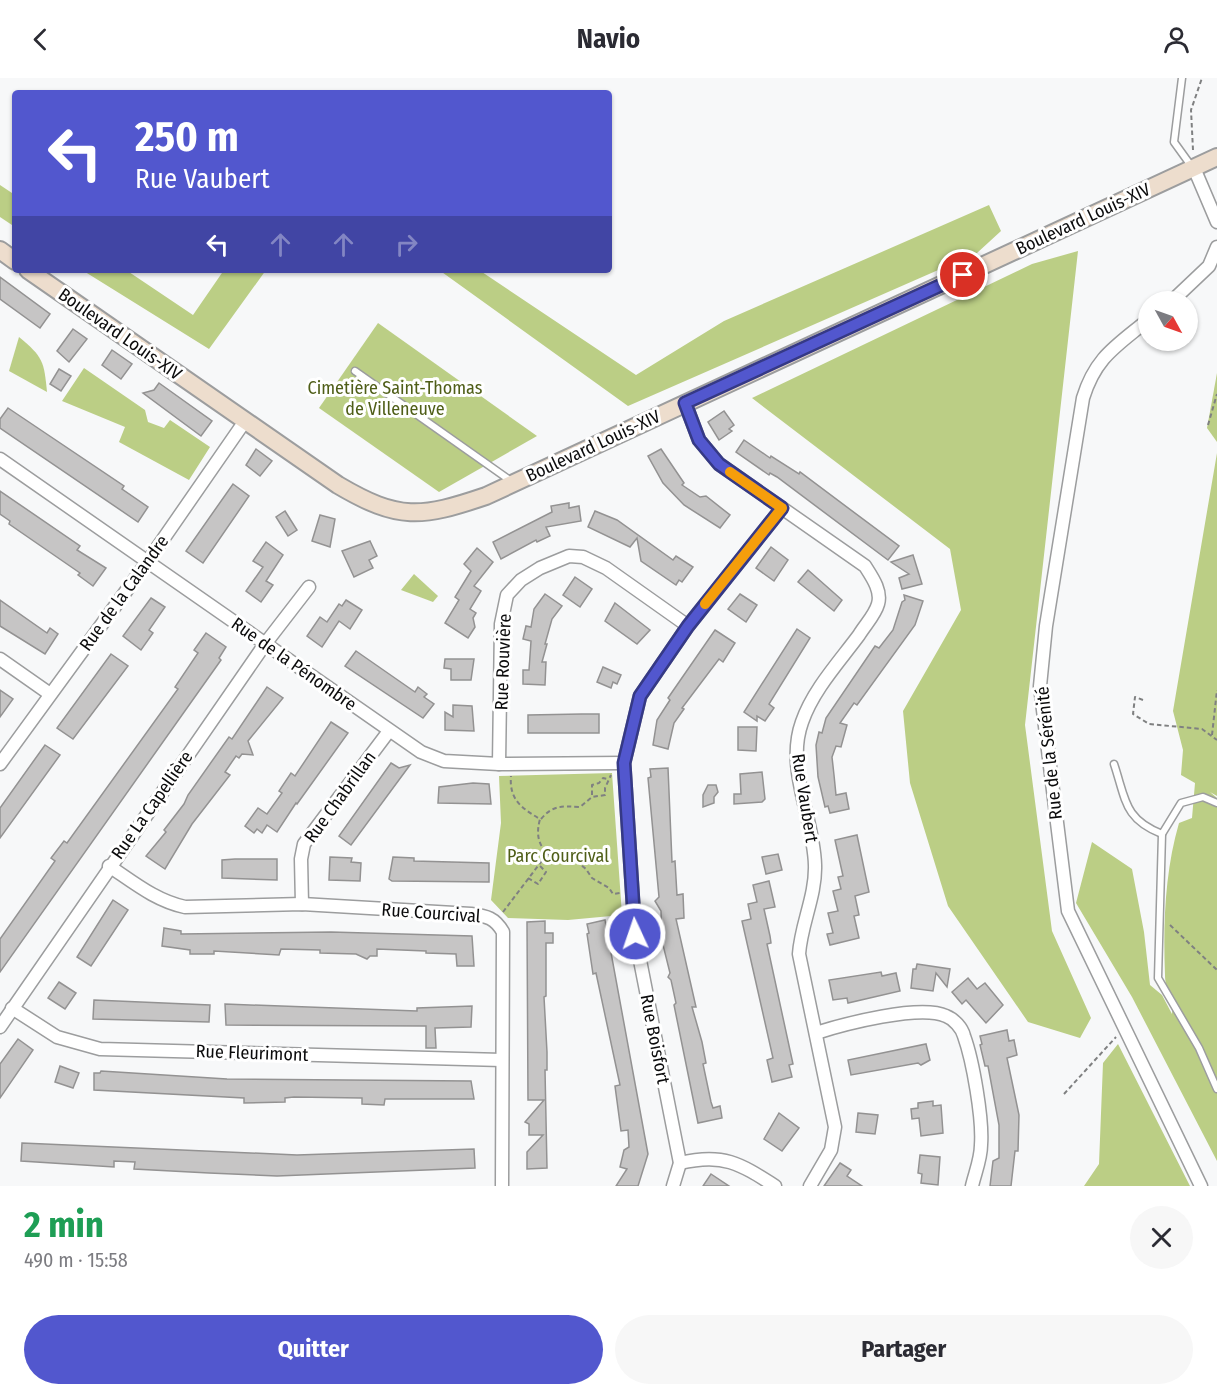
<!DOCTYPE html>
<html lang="fr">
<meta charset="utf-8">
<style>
:root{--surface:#fff;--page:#f7f7f7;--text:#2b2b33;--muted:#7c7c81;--accent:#5257ce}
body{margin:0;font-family:"Fira Sans Condensed",sans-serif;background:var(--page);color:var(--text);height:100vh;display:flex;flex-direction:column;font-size:22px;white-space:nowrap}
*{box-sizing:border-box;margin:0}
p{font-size:20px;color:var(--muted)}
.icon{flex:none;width:33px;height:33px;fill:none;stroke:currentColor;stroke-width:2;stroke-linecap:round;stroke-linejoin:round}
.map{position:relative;height:1108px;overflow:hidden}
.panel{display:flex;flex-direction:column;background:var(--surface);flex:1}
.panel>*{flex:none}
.guide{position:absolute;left:12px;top:12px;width:600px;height:183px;border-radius:6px;box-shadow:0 2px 4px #0004;background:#5257ce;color:#fff;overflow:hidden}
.needle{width:39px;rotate:130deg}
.tools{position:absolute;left:1138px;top:213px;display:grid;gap:12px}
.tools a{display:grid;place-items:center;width:60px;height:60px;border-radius:50%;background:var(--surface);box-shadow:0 2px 4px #0004;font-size:30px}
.pin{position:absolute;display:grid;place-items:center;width:51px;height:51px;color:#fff;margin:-26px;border:3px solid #fff;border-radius:50%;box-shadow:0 2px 6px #0007}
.me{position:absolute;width:66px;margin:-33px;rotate:357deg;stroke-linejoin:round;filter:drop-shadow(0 0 4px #0008)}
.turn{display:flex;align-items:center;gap:21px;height:126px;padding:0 24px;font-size:27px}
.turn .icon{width:78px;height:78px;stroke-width:2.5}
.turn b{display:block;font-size:42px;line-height:51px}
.lanes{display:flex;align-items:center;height:57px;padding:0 24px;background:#0003;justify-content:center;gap:30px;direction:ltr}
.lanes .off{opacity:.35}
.round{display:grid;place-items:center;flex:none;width:63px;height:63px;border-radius:32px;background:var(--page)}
.head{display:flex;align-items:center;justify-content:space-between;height:102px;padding:0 24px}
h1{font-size:36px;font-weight:700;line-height:45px;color:#1e9e55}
.action{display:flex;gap:12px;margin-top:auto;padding:12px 24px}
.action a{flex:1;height:69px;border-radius:36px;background:var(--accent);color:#fff;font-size:24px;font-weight:700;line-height:69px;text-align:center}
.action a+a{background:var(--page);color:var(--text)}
header{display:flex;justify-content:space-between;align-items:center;height:78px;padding:0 24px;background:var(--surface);font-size:27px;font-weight:700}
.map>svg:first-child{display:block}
.green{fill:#bbce85}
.building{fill:#c6c5c5;stroke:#939292;stroke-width:1.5}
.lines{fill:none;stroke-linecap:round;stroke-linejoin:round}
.service-casing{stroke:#9c9d9e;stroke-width:9}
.minor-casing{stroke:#9c9d9e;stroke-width:15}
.secondary-casing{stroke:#9c9d9e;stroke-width:20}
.path{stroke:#7f8081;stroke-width:2;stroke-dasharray:4.5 3;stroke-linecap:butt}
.service{stroke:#fff;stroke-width:6}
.minor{stroke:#fff;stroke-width:12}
.secondary{stroke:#edddcd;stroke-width:16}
.route-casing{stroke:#353986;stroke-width:15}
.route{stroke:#5257ce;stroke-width:10}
.slow{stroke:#f59e0b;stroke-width:10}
.labels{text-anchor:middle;stroke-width:6;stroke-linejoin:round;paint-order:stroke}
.street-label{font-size:18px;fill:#0b0b0c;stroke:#fff}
.park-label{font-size:18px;fill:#4f5e18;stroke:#fff}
</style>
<header><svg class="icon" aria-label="back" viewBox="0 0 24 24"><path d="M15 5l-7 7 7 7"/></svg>Navio<svg class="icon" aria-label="person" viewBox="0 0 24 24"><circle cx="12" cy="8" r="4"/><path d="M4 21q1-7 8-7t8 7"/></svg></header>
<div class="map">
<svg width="1217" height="1108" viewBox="0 0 1217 1108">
<rect width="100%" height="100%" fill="#f7f8f9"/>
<g class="green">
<polygon points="0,107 15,117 15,149 0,139"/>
<polygon points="989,127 1001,153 977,175 628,328 439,192 479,192 636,297 724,243"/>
<polygon points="1078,173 1025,647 1052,853 1091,940 1080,960 1028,944 948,828 910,705 903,633 961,532 950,471 752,320 1032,186"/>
<polygon points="82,192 126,192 193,237 224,192 266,192 209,271"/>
<polygon points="378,245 537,358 439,414 319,330"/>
<path d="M19,259C43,279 44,283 47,314L9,293Z"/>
<polygon points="84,290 145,332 148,344 164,350 170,342 210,369 189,402 119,364 125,349 62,323"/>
<polygon points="1217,295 1217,364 1207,350"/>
<path d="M1217,375V718L1210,714L1217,720V1083L1132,919L1076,825L1092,764L1132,791L1144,854L1150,907L1162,917L1172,936C1174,916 1165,914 1165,897C1163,846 1165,793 1179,745L1192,740L1195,705L1181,697L1183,672L1173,633Z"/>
<polygon points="414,496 438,518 433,524 401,512"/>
<polygon points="612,695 622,837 568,842 508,840 491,822 501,745 499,698"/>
<polygon points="1118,966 1190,1108 1084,1108 1099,1086 1103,985"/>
</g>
<g class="building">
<polygon points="0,199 50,236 40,250 0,221"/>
<polygon points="73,251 87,261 69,284 57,273"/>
<polygon points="112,272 132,286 121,301 102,287"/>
<polygon points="59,291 71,298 61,313 50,306"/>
<polygon points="159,305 212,343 201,358 143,315 154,312"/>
<polygon points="8,330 124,408 122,411 148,429 138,444 0,350 0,341"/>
<polygon points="724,333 734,347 729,351 732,353 719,362 708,344"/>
<polygon points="744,362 770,380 771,378 799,396 800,394 899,468 888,482 777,399 770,395 769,397 736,374"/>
<polygon points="256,371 272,383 260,398 246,387"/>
<polygon points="661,371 684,405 682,407 700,419 706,418 730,437 720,450 684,427 663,405 648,378"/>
<polygon points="233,406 249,418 203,485 186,473"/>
<polygon points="0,413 80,468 77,472 106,490 93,508 78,497 80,495 9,446 10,443 0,436"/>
<polygon points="569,425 569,430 579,428 581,443 546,449 550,458 537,464 536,462 501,481 493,464 552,434 551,428"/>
<polygon points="285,433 297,452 288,458 276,439"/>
<polygon points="595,433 617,442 673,482 676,478 693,489 682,504 679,502 676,507 641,483 637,460 630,469 588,449"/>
<polygon points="320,437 335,441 330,469 312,463"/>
<polygon points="370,463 377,478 369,482 373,490 354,499 342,473"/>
<polygon points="266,464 283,477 266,503 273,507 261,524 246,513 263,489 253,483"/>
<polygon points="771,469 788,482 774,503 756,490"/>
<polygon points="477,470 493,484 474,508 481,513 470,531 476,535 473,540 475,549 468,560 445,545 459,522 455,519 471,493 464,486"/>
<polygon points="913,477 922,506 902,511 899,500 909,496 891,484"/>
<polygon points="808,492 842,522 834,533 798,504"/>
<polygon points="575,499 592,511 580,529 563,517"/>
<polygon points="545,516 562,528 552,541 545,566 547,566 542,584 546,584 545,607 523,606 523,592 529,592 531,563 523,561 526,548 531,549 534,531"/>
<polygon points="740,516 757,527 746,544 728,531"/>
<polygon points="904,517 923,523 915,547 857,627 854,625 840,645 847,647 841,669 836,668 832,679 834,697 836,717 846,715 849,731 830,735 828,728 825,729 818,699 816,667 819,654 822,655 826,640 875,568 879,570 893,552 902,524 905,522"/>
<polygon points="151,520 165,529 149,552 153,555 141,572 123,558"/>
<polygon points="0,522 47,555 50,550 58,556 45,576 0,548"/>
<polygon points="346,522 362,532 350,551 339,543 322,569 307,558 320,539 327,544 339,526 342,528"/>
<polygon points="615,525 650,552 637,566 605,543"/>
<polygon points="797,551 810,560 769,626 774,630 765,643 757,638 757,643 744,634"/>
<polygon points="715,552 735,565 723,584 719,581 682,630 684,631 674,645 668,671 653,667 657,642 670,622 668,620"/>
<polygon points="206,555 226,569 219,580 221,582 0,894 0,861 55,783 51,780 64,763 67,765 178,611 175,609 198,575 194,572"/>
<polygon points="356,573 415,614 418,609 427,616 424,619 434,626 423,640 345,588"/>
<polygon points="111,576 128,588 73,661 57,650"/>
<polygon points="445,581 474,581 471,602 451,602 451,591 444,590"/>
<polygon points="603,589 621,597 617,606 613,604 611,610 597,604"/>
<polygon points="267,609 283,620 248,663 253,677 242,676 239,680 236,678 225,694 230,697 192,746 165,791 146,778 166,754 164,752 184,726 188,717 229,659 232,661"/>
<polygon points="0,612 13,621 0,639"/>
<polygon points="453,627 472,628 474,653 445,652 445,634 453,639"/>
<polygon points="582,636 599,636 599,655 528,655 528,637"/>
<polygon points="331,644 348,655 297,726 296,725 277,754 267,747 262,755 257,751 254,755 245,748 258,730 267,736 282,715 279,713 291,695 295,698"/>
<polygon points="738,649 757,649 756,673 738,672"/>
<polygon points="45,667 60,677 0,760 0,730"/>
<polygon points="391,685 399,690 410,687 351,767 339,758"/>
<polygon points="668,690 672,784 675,783 677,817 683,816 684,840 676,841 696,929 692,929 702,964 706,985 703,986 711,1024 713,1030 720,1028 722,1040 698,1045 674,927 676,925 671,902 668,899 670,895 662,863 661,833 655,823 659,819 648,700 651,699 650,691"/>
<polygon points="762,694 765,721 762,724 734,726 734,716 741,716 740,696"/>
<polygon points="473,705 489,706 491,726 438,725 439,709"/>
<polygon points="708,707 716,707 718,714 714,719 714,725 703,729 703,717"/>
<polygon points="857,757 869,814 855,818 859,837 854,838 859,860 830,867 827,856 833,855 828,835 838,833 833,813 841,811 838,799 843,798 835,762"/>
<polygon points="778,776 782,792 766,796 762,779"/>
<polygon points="330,779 352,780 351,784 361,785 360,803 329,802"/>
<polygon points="393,779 414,780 414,783 489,785 489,804 392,803 389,801"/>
<polygon points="235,781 277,781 277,802 222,800 222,782"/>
<polygon points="769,803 775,829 764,831 770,858 771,865 767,866 793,986 789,987 792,999 772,1004 767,982 773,980 742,843 751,841 748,826 757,824 753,807"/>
<polygon points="113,822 128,832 91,888 77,879"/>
<polygon points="605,842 648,1076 638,1108 616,1108 627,1091 620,1089 624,1072 629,1069 628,1052 621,1053 615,1008 620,1007 596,895 593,896 587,856 589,855 587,846"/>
<polygon points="545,843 545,855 553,855 553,865 546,865 546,918 544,919 547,974 547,992 545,992 547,1090 527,1091 527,1074 543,1057 529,1057 529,1046 525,1044 544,1022 528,1022 527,844"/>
<polygon points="164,850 181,853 181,856 331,854 472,858 474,888 457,888 456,876 426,875 426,873 377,871 377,878 370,878 367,881 356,876 320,875 320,872 281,871 279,877 214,873 214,876 190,876 190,872 162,868"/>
<polygon points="917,886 950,891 947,909 936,895 933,913 911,910 913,891 916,891"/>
<polygon points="881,894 882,898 896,895 900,913 848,925 847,920 833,922 829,902"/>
<polygon points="968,900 977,911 985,905 1003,927 986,945 966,922 962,926 952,914"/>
<polygon points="59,904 76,915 65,931 48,920"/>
<polygon points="94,922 210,927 209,944 93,941"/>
<polygon points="225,926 417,933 417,930 472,928 471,949 435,950 436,970 426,970 426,948 226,947"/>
<polygon points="1007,952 1009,963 1014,962 1017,977 1007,980 1019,1037 1018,1073 1015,1073 1011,1108 990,1108 993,1083 999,1080 999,1047 988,988 985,988 980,967 982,966 980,958"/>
<polygon points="18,961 33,972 0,1020 0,986"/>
<polygon points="926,966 930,982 921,987 918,985 851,997 848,982"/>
<polygon points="60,988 79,995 73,1010 55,1004"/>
<polygon points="101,993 227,1001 471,1003 474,1021 385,1021 384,1027 362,1026 362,1020 294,1019 285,1020 285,1024 244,1025 244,1020 94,1012 94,995 100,995"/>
<polygon points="933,1023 933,1028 941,1027 943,1055 921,1058 919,1040 912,1041 911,1031 918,1030 918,1025"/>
<polygon points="779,1035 799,1050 782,1073 764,1061"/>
<polygon points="858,1035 878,1037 875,1056 856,1054"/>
<polygon points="22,1065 297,1077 474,1071 475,1090 277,1098 209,1095 134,1091 135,1084 114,1083 114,1089 21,1083"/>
<polygon points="920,1077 940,1079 938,1107 921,1105 922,1096 918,1095"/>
<polygon points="840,1085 851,1092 847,1098 862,1108 824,1108"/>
<polygon points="711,1096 729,1108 703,1108"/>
</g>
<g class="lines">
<g class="service-casing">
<g id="service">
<polyline points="1182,0 1174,64 1192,89"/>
<polyline points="355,293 511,403"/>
<path d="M1114,686C1126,722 1124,741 1162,756"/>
<polyline points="1217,725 1203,719 1181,725 1162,756 1158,900 1199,970 1217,1011"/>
</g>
</g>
<g class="minor-casing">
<g id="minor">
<polyline points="1194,90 1217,144"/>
<polyline points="1171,224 1209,188 1217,169"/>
<path d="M1149,241C1117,268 1096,278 1083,320L1046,548L1040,608L1068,833L1201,1108"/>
<path d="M685,325L699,362L719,386L865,488C872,499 882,513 878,526C875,537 865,547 859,557C839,584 813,612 802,644C785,691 814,740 815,787C816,818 801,846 799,876L835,1049L831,1072L810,1108"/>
<polyline points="0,381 421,674 444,683 499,686 624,685"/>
<polyline points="0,581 50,616"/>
<polyline points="0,686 148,483 245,343"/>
<polyline points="499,686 501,546 507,517 521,502 540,490 569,478 583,479 606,490 688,548"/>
<path d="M109,788C133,804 156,823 185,829L302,826L471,836C487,838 495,840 503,854L502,1108"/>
<polyline points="302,826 301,781 304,766 389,653"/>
<polyline points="12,930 57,959 100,971 502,982"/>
<polyline points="0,949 265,566 309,509"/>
<path d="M816,955C844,946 920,926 946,938C954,941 962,950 964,958C973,983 983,1041 981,1067C981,1081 975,1095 972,1108"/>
<path d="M680,1085C723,1075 739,1085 775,1108"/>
<polyline points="673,1108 680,1085 635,857 624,685 640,618 688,548 782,430"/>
</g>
</g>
<g class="secondary-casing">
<g id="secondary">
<polyline points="0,172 15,183"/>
<path d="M28,192L338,407C399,443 421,440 486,418L1217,79"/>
</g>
</g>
<g class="path">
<polyline points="1193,72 1191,32 1202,0"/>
<polyline points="1208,347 1217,316"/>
<polyline points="1143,622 1135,619 1133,636 1149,646 1202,651 1217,662"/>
<polyline points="1212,657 1217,612"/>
<polyline points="592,717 592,707 599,705 603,700 608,701"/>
<path d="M541,741C553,727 562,728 580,729L592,719L605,717V710L611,697"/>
<polyline points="547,776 576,783 586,791 592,800 609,810 613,816 620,815"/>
<polyline points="528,800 538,806 546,794 539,787"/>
<path d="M503,834L547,776C538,765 536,756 540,741C521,730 509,721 511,698"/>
<polyline points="1170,847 1217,892"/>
<polyline points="1064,1016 1116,959"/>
</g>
<use href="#service" class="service"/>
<use href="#minor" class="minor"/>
<use href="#secondary" class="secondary"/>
</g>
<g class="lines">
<g class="route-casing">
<polyline id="route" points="635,856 624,685 640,618 688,548 782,430 719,386 699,362 685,325 963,197"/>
</g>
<use href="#route" class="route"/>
<polyline class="slow" points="705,526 782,430 730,394"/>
</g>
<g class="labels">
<g class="street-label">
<text transform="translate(1083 141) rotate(-25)" y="6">Boulevard Louis-XIV</text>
<text transform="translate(120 256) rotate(35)" y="6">Boulevard Louis-XIV</text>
<text transform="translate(593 368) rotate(-25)" y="6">Boulevard Louis-XIV</text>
<text transform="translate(124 515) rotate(-54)" y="6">Rue de la Calandre</text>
<text transform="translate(503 584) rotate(-88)" y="6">Rue Rouvière</text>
<text transform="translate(294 586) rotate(35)" y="6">Rue de la Pénombre</text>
<text transform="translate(1049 675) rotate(-96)" y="6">Rue de la Sérénité</text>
<text transform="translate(340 719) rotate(-54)" y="6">Rue Chabrillan</text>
<text transform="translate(805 720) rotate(81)" y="6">Rue Vaubert</text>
<text transform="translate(152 727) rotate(-55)" y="6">Rue La Capellière</text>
<text transform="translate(431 835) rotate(4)" y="6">Rue Courcival</text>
<text transform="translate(655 961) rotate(79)" y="6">Rue Boisfort</text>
<text transform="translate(252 975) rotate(2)" y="6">Rue Fleurimont</text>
</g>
<g class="park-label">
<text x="395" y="316">Cimetière Saint-Thomas<tspan x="395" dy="21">de Villeneuve</tspan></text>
<text x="558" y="784">Parc Courcival</text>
</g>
</g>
</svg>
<div class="tools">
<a><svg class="needle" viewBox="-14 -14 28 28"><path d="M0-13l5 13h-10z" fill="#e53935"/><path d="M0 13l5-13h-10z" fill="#7c7c81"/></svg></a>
</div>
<div class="pin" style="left:963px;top:197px;background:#d93025"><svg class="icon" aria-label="arrive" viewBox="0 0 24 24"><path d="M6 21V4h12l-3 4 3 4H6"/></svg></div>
<svg class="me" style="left:635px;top:856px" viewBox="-20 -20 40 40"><circle r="17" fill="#5257ce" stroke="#fff" stroke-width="3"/><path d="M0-11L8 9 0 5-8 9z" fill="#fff"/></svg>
<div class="guide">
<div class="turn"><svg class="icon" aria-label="left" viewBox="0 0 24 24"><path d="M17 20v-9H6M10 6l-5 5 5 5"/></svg><div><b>250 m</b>Rue Vaubert</div></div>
<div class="lanes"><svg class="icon" aria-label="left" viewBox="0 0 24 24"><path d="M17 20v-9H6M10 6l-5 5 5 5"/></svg><svg class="icon off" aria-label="ahead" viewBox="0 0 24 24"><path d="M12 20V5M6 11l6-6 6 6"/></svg><svg class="icon off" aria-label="ahead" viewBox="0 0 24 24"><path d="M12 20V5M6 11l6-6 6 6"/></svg><svg class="icon off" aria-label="right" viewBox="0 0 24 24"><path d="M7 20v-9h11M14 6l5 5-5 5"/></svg></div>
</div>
</div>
<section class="panel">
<div class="head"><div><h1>2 min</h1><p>490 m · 15:58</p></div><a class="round"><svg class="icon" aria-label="close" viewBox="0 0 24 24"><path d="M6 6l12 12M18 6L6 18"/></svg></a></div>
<div class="action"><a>Quitter</a><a>Partager</a></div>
</section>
